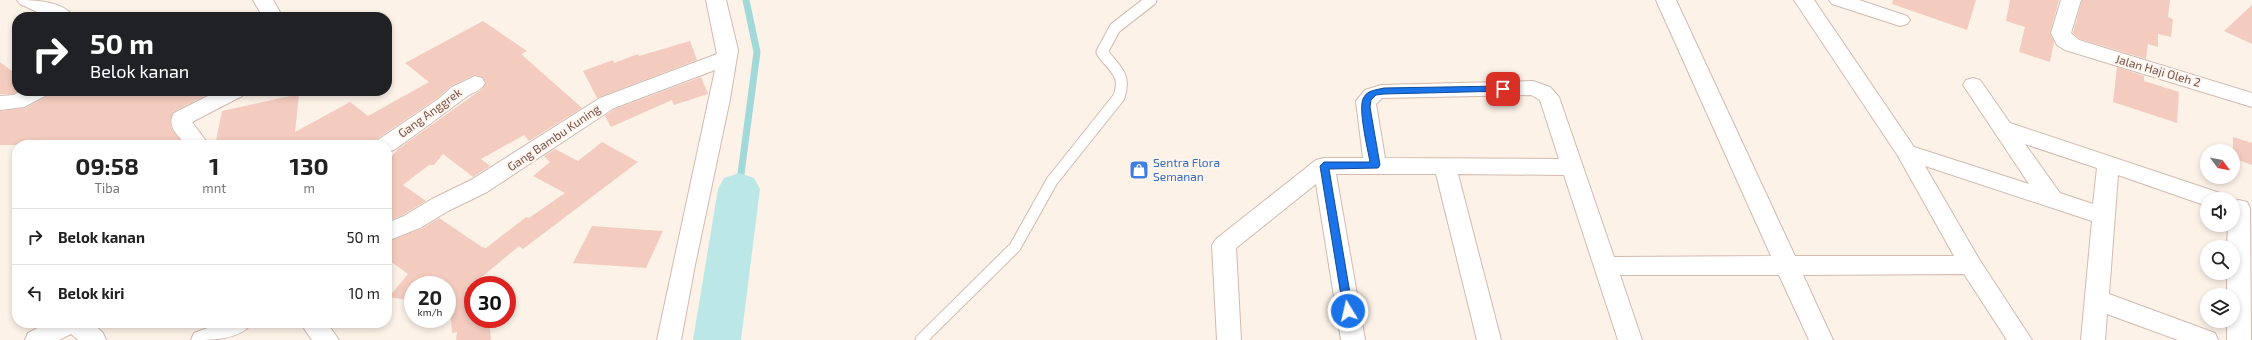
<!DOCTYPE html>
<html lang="id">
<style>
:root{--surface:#fff;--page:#f6f6f6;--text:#222;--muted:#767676;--line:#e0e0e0}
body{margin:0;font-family:"Exo 2",sans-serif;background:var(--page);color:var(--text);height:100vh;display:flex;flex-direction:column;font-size:15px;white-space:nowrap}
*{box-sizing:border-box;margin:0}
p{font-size:13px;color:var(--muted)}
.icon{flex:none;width:22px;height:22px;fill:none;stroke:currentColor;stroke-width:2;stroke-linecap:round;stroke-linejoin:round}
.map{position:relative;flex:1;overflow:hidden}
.side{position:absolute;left:12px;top:140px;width:380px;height:188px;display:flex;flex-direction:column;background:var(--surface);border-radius:16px;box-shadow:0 2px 6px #0003}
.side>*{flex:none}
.hud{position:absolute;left:12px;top:12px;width:380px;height:84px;border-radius:16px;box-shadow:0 2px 6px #0003;background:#202124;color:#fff;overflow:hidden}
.needle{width:26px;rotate:122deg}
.buttons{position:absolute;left:2200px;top:144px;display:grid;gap:8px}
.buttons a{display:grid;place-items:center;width:40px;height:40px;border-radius:50%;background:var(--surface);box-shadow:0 2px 6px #0003;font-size:20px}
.speed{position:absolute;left:404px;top:276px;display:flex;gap:8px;font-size:20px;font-weight:700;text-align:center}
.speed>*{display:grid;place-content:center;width:52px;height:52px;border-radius:50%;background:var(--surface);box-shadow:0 2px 6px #0003;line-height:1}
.speed small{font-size:10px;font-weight:400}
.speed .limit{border:6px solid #d22;background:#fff;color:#111}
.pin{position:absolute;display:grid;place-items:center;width:34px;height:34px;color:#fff;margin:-17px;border-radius:8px;box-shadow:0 2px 6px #0006}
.me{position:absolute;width:44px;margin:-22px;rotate:351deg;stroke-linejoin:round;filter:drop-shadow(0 0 3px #0008)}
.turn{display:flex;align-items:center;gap:14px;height:84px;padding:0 12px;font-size:18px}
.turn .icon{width:52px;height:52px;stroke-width:2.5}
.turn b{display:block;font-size:28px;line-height:34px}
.eta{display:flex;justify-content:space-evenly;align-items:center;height:68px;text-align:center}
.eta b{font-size:24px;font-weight:700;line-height:28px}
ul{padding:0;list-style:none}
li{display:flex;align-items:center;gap:12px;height:56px;padding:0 12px;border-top:1px solid var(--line)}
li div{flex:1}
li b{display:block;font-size:15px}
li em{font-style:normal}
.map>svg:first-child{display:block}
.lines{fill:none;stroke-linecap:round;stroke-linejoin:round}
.stream{stroke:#a1d9d9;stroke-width:7}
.river{fill:#bbe7e7;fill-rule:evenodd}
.building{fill:#f3ccbf}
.service-casing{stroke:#d2baaf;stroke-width:13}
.minor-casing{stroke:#d2baaf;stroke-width:2}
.service{stroke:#fff;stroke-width:11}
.minor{fill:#fff;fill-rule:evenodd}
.route{fill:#1a73e8;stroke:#114b97}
.labels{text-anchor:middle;stroke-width:4;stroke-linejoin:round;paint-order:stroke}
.street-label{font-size:12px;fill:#78544b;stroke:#fff6ef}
.shop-label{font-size:12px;fill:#366cbe;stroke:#fff6ef;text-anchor:start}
</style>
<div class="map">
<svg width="2252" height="340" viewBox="0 0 2252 340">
<rect width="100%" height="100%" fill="#fdf2e8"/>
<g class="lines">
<polyline class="stream" points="739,189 757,52 746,0"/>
<polygon class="river" points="739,173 754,178 760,189 741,340 693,340 718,189 724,178"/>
</g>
<g class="building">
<polygon points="1893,0 1976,0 1967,30 1892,4"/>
<polygon points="2010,0 2059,0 2050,33 2054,42 2050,62 2019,52 2025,27 2006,21"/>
<polygon points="2082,0 2170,0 2168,17 2173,19 2171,37 2158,34 2158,47 2148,44 2146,59 2080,39 2073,33"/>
<polygon points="2252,5 2252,44 2224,31"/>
<polygon points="483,21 527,51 521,54 582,108 529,141 524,135 481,159 490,166 473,177 443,154 434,165 429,165 403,185 426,201 403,215 387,221 387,162 398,149 482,89 486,82 482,77 474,75 451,86 436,99 377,139 374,145 215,145 222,111 299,94 295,132 350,102 368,116 429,82 405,63"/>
<polygon points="690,41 697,60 597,98 583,71 613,60 614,63 638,54 639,56"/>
<polygon points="0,62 17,75 18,91 14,94 0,94"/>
<polygon points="2117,67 2144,76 2144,81 2179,92 2177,123 2113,102"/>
<polygon points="701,77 708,94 674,105 672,100 611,127 605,116 615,109"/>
<polygon points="49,91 215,91 173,112 171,127 184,145 51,145 45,139 36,145 0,145 0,111 25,108 46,97"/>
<polygon points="2233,137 2252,143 2252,165 2233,158"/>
<polygon points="602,142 638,162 523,249 519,246 465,291 473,295 473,319 489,319 491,340 456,340 457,332 452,333 450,306 447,307 447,285 413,285 413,301 389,297 408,274 387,259 387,242 421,229 439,218 482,247 486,248 526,217 529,218 565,193 533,176 550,162 544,156 555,149 578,161"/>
<polygon points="592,226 663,231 646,268 573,263"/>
</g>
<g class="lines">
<g class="service-casing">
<path id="service" d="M921,340L1015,247L1052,181L1119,97C1127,74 1114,69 1102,52L1115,28L1151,0"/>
</g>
<g class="minor-casing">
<g id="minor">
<path d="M17,0C35,0 63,1 74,17H48L20,4Z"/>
<polygon points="253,0 273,0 280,12 276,17 256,17 260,12"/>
<polygon points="706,0 726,0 738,50 730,99 695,265 681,340 657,340 715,70 614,108 487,192 448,211 420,228 387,241 387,223 404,216 432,199 471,180 600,98 717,54"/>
<path d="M1656,0H1676L1795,256H1954L1898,156L1794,0H1814L1914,147L2029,184L1963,85L1966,80L1973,78L1980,80L2010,123L2220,193L2223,199H2207V206L2118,175L2109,294L2215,333L2218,340H2178L2107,314L2105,340H2081L2092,221L1925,166L1979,259L2032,340H2007L1964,274L1803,275L1833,340H1809L1779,275H1620L1642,340H1618L1564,175L1458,174L1501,340H1477L1436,174H1336L1365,340H1341L1316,184L1236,248L1241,340H1217L1212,245L1216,239L1316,160L1324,158H1363L1356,101L1365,90L1381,85L1533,81L1550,87L1559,97L1614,257L1771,256ZM1531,95L1540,100L1559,159L1385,158L1376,104L1382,98ZM2025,144L2097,168L2093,204L2060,193Z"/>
<polygon points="1829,0 1859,0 1907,16 1910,20 1907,24 1900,26 1832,4"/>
<polygon points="2061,0 2081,0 2071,33 2079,40 2252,93 2252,107 2065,50 2057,45 2051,33"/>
<path d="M475,76L482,78L485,83C481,91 473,92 466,97C442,115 418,133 394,150L387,152V145H375L378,140L437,100L452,87Z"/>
<polygon points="21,91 48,91 45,96 24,107 0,110 0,96 14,95"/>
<path d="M218,91H245L242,96L192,122L209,145H186C178,135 166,126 174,113Z"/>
<polygon points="2239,200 2247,202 2250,208 2251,340 2227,340 2227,321 2233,321 2233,295 2227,295 2227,273 2233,273 2233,247 2227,247 2228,225 2233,225 2233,201"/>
<polygon points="47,323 92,323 103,333 106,340 78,340 71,334 59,340 25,340 28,333"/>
<path d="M221,323H252C240,340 213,340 191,340L194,333Z"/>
<polygon points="300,323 327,323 339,340 312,340"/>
</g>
</g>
<use href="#service" class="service"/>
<use href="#minor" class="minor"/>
</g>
<path class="route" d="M1503,86L1508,89L1506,91L1384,94L1376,95L1371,100L1370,107L1380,165L1378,168L1329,169L1353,311L1348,315L1344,314L1320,166L1324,162H1370C1368,150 1357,106 1364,97C1368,90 1376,90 1384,88Z"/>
<defs>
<g id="shop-square" transform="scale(1)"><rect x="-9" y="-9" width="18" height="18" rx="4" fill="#3f7fe0" stroke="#fff6ef"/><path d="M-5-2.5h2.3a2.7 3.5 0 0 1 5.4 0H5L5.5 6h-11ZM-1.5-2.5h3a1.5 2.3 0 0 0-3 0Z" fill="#fff"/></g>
</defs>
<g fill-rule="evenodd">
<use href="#shop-square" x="1139" y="170"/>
</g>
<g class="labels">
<g class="street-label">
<text transform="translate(2158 71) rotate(16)" y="4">Jalan Haji Oleh 2</text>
<text transform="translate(430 113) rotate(-36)" y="4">Gang Anggrek</text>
<text transform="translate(554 138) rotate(-34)" y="4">Gang Bambu Kuning</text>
</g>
<g class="shop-label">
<text x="1153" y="167">Sentra Flora<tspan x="1153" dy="14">Semanan</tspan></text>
</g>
</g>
</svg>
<div class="buttons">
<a><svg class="needle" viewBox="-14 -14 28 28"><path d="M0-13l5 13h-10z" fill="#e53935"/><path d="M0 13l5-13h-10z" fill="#767676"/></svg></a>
<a><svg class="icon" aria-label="sound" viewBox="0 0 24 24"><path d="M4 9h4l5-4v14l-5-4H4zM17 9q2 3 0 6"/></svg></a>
<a><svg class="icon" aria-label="search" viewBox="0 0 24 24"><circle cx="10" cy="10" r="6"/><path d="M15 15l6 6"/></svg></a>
<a><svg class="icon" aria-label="layers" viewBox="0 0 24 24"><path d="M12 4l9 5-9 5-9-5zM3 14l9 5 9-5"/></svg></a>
</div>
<div class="speed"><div>20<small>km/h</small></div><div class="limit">30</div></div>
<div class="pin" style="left:1503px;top:89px;background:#d93025"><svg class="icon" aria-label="arrive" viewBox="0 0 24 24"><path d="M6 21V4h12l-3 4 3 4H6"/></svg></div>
<svg class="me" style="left:1348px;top:311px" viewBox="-20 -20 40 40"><circle r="17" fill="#1a73e8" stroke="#fff" stroke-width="3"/><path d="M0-11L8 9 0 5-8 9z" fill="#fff"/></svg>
<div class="hud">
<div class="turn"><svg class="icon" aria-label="right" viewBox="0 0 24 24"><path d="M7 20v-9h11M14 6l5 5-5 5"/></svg><div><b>50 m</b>Belok kanan</div></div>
</div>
<section class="side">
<div class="eta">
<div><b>09:58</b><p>Tiba</p></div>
<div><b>1</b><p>mnt</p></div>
<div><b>130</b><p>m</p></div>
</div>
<ul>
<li><svg class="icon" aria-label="right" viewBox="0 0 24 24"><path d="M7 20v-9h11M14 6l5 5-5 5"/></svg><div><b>Belok kanan</b></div><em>50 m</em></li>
<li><svg class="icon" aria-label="left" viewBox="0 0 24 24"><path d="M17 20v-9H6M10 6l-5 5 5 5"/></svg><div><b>Belok kiri</b></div><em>10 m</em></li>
</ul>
</section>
</div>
